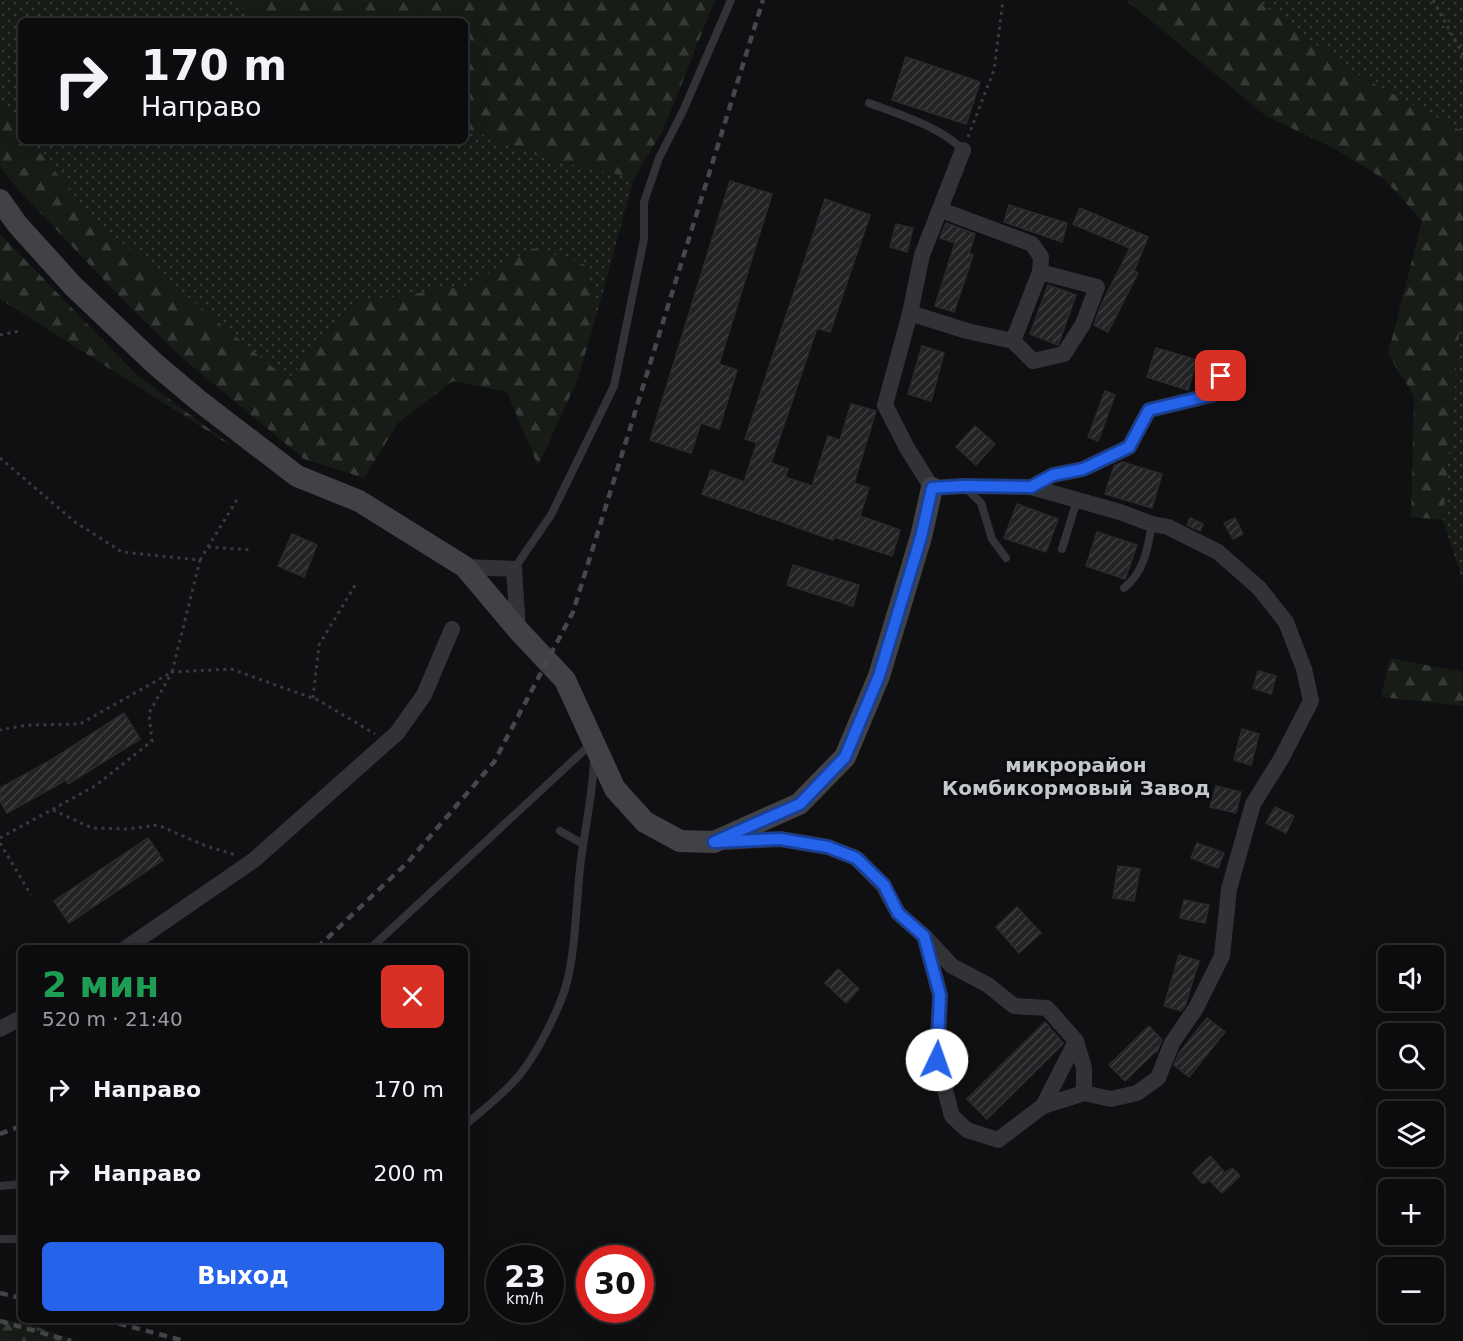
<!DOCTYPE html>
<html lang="ru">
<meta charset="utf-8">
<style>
:root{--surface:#0c0c0e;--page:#1a1a1c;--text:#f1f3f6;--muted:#9a9b9e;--line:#2c2c2e;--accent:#2563eb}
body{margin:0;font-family:"DejaVu Sans",sans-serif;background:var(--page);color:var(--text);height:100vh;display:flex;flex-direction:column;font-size:22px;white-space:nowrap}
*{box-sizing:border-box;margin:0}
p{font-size:20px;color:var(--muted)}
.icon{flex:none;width:33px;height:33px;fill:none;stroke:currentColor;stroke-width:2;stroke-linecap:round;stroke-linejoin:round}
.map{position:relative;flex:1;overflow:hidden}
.drawer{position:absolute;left:18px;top:945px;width:450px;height:378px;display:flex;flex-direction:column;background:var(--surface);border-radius:9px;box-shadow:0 6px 24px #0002,0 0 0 2px var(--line)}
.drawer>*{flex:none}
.banner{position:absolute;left:18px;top:18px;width:450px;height:126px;border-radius:9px;box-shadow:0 6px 24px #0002,0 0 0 2px var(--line);background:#0c0c0e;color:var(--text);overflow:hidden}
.buttons{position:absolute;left:1378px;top:945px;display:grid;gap:12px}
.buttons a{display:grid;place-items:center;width:66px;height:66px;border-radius:9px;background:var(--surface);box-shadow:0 6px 24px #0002,0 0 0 2px var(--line);font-size:30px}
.speed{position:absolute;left:486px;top:1245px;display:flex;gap:12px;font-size:30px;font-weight:700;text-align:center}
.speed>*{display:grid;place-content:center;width:78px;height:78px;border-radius:50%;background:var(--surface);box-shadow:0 6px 24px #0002,0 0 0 2px var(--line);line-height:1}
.speed small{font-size:15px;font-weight:400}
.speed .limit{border:9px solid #d22;background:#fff;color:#111}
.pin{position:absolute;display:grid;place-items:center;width:51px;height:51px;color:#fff;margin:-26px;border-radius:12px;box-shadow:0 3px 9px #0006}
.me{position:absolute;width:66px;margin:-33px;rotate:3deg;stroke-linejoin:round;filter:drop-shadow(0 0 4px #0008)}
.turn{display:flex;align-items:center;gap:21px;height:126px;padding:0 24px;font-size:27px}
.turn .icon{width:78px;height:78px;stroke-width:2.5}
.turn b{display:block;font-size:42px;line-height:51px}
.round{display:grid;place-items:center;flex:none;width:63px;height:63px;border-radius:9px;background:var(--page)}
.head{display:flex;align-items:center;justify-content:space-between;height:102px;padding:0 24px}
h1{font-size:36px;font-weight:800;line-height:45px;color:#1e9e55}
.cta{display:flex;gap:12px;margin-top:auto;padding:12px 24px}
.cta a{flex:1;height:69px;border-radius:9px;background:var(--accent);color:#fff;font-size:24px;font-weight:800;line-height:69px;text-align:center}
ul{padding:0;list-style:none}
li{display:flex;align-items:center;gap:18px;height:84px;padding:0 24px}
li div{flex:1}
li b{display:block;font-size:22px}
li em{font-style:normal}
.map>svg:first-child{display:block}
.grass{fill:url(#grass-dots)}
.forest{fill:url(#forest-firs)}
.building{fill:url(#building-hatch);stroke:#2a2b2d;stroke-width:1.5}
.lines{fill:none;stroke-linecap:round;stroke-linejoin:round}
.path{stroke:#383a3d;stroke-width:3;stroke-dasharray:3 4.5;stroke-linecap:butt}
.lane{stroke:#323336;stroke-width:8}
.street{stroke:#323336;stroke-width:16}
.secondary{stroke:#404246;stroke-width:22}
.rail{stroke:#45474b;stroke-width:4.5;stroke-dasharray:8 6;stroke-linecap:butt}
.route-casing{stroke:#184099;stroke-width:15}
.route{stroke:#2563eb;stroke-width:10}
.labels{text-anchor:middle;stroke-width:6;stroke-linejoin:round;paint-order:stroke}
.neighbourhood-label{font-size:20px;font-weight:bold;fill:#c3c7ce;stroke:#0b0b0d}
</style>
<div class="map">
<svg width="1463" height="1341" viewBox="0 0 1463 1341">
<defs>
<pattern id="grass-dots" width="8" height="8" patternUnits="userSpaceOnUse" patternTransform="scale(1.5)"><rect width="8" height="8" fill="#171c17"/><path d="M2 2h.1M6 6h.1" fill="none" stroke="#363a36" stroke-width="1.8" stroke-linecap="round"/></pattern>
<pattern id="forest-firs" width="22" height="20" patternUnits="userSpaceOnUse" patternTransform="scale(1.5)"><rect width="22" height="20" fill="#171c17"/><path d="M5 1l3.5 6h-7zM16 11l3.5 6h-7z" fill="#363a36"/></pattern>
<pattern id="building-hatch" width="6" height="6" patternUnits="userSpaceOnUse" patternTransform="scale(1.5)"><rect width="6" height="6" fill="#232326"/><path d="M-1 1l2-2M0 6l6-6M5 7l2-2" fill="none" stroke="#404043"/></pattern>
</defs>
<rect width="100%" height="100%" fill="#101012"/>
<g class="grass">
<polygon points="0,0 241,0 242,9 259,21 21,21 21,128 0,101"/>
<polygon points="1256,0 1463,0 1463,132 1351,71"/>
<polygon points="465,128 544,158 634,178 597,314 586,265 533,248 466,286 353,303 288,380 92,218 31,141 465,141"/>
<polygon points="1463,329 1463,581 1443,520 1459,334"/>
</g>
<g class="forest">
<polygon points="241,0 715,0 663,130 634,178 544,158 465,128 465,21 259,21 242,9"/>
<polygon points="1126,0 1256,0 1351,71 1463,132 1463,329 1459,334 1443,520 1411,517 1414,396 1388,354 1422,221 1384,179 1335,149 1266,116"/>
<polygon points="0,101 21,128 21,141 31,141 92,218 288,380 353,303 466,286 533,248 586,265 597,314 577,381 538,466 507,392 453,381 398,423 364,478 304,459 180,356 119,296 16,187 0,166"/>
<polygon points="0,234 137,375 236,449 0,299"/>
<polygon points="1390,658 1463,672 1463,706 1381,697"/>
<polygon points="0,1319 32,1325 75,1341 0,1341"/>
</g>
<g class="building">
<polygon points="906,57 980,82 966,124 892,100"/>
<polygon points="730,181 772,194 719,364 737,370 719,429 701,423 691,453 650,440"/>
<polygon points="825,199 870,215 830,332 817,328 771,463 788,469 785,477 812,486 828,436 840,440 851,404 876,411 854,483 869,488 860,516 900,530 892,556 834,537 833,540 702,494 711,470 744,482 757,443 745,439"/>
<polygon points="1009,205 1067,223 1062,242 1004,222"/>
<polygon points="1080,208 1148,237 1134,271 1138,273 1108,332 1094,325 1101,305 1130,248 1073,224"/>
<polygon points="946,223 975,234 969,253 973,255 954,312 935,306 955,243 940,238"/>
<polygon points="896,224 913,228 907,252 890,247"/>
<polygon points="1048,285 1076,295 1058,345 1030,334"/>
<polygon points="922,346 944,353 931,401 908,394"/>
<polygon points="1156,348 1197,360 1188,390 1147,377"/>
<polygon points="1105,391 1115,395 1098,441 1088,437"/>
<polygon points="975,426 995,444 976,465 956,447"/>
<polygon points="1122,462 1162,474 1152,508 1105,494 1114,466"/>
<polygon points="1017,504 1058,519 1046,552 1004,538"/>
<polygon points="1190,518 1203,524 1200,531 1187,525"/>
<polygon points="1235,518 1243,534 1233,539 1224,523"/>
<polygon points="1097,532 1137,545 1125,579 1086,566"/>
<polygon points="292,534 317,545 304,577 278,566"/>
<polygon points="793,565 859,585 853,606 787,585"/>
<polygon points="1258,671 1276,676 1271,694 1253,688"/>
<polygon points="124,713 140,739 68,784 66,780 7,813 0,801 0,788 53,759"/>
<polygon points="1242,729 1259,734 1251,765 1234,760"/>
<polygon points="1216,786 1241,792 1236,813 1210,807"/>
<polygon points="1275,807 1294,816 1286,833 1266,823"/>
<polygon points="148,838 163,860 69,923 54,901"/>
<polygon points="1197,843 1224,853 1218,868 1191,858"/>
<polygon points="1118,866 1140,869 1134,901 1113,898"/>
<polygon points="1184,900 1209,905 1205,923 1180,918"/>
<polygon points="1017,907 1041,933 1019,953 996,927"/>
<polygon points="1179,955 1199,961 1185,1006 1181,1011 1164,1006"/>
<polygon points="838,969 859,989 846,1003 825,983"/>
<polygon points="1207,1018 1225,1032 1189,1077 1174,1065 1179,1053"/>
<polygon points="1045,1022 1063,1043 1063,1044 987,1119 967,1099"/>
<polygon points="1149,1026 1162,1040 1157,1052 1156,1051 1125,1081 1109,1065"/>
<polygon points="1210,1156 1225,1173 1232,1168 1240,1176 1222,1193 1209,1180 1203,1184 1193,1173"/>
</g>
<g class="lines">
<g class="path">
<polyline points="1433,0 1463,55"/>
<polyline points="968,137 994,70 1003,0"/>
<polyline points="0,335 19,331"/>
<polyline points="0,458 75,522 122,552 200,560 172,672 80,724 28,725 0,730"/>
<polyline points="208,547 252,550"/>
<polyline points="200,560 238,498"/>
<polyline points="313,698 319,645 357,582"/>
<polyline points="53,810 92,828 128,829 158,825 206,846 236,855"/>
<polyline points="0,838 95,786 152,741 149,713 172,672 231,669 318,700 375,734"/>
<polyline points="0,843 31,895"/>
</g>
<g class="lane">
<path d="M869,103C900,115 939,126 963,150"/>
<polyline points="966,488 981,503 992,539 1006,558"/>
<polyline points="1062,549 1077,500"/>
<polyline points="514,569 551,515 614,386 644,239 644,202 659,158 683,111 731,0"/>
<path d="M1124,588C1144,573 1148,547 1152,524"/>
<polyline points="560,831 583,844"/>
<polyline points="371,948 592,743"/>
<path d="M465,1125C482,1111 501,1096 516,1079C535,1058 560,1009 567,982C576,945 576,905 580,868C584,831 593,796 594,758"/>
<polyline points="0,1186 21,1184"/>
<polyline points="0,1239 21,1239"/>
</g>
<g class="street">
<polyline points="941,210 1032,244 1041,257 1040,272"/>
<polyline points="910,313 967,331 1013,341 1033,361 1064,354 1083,324 1097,287 1040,272 1013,341"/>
<polyline points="1031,487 1053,475 1083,469 1129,447 1149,410 1212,395 1229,358"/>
<polyline points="465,567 514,569 518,630"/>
<polyline points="723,842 780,839 828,847 856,858 883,885 898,913 924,936 952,966 988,985 1014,1006 1047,1008 1076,1041 1084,1068 1084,1093 1111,1099 1137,1093 1158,1078 1172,1043 1196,1008 1222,956 1229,889 1253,804 1281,759 1311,701 1304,669 1286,622 1259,588 1218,552 1168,527 1152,524 1120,512 1031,487 964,486 932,488 907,448 885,405 910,313 922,255 963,150"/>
<polyline points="925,939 940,995 937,1060 952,1116 967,1130 998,1140 1043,1106 1076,1041"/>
<polyline points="126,948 254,860 397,733 424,695 452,629"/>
<polyline points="0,1029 21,1018"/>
<polyline points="1043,1106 1084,1093"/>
</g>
<polyline class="secondary" points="0,200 17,224 73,286 154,363 198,400 297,476 359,501 465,567 518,630 565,680 615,789 645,822 680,841 714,842 799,804 845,757 879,676 921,537 932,488"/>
<g class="rail">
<polyline points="317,948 408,862 494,762 573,612 763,0"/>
<polyline points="0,1134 21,1126"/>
<polyline points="0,1293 21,1298"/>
<polyline points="105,1320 185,1341"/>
<polyline points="0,1321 71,1341"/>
</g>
</g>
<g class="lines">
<g class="route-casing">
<polyline id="route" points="937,1060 940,995 924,936 898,913 884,885 856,858 828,847 780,839 714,842 800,804 845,757 879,676 921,537 932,488 963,486 1031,487 1053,475 1083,469 1129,447 1149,410 1212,395 1221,376"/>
</g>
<use href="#route" class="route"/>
</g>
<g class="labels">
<g class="neighbourhood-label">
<text x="1076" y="772">микрорайон<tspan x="1076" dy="23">Комбикормовый Завод</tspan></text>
</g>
</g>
</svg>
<div class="buttons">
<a><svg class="icon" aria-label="sound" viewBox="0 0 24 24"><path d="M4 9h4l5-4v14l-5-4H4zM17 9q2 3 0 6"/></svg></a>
<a><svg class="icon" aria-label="search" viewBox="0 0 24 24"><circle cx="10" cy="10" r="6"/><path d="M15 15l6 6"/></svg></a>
<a><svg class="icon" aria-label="layers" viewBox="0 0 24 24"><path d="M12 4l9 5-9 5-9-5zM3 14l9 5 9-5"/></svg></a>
<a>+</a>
<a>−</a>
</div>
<div class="speed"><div>23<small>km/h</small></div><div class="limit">30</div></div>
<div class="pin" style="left:1221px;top:376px;background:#d93025"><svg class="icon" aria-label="arrive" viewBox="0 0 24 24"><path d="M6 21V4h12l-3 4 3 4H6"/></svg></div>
<svg class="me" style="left:937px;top:1060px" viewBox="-20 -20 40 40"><circle r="19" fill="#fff"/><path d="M0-13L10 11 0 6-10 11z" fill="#2563eb"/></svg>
<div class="banner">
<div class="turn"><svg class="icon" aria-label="right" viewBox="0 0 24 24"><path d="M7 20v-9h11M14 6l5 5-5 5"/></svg><div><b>170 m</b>Направо</div></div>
</div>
<section class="drawer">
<div class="head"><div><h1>2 мин</h1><p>520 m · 21:40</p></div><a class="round" style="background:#d93025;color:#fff"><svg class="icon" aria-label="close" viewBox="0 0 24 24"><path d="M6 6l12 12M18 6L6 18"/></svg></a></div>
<ul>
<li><svg class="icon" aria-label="right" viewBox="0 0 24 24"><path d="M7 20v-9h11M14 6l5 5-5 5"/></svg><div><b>Направо</b></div><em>170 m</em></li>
<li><svg class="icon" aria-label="right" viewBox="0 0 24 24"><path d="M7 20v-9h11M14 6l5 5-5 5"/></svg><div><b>Направо</b></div><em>200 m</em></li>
</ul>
<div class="cta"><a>Выход</a></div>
</section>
</div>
